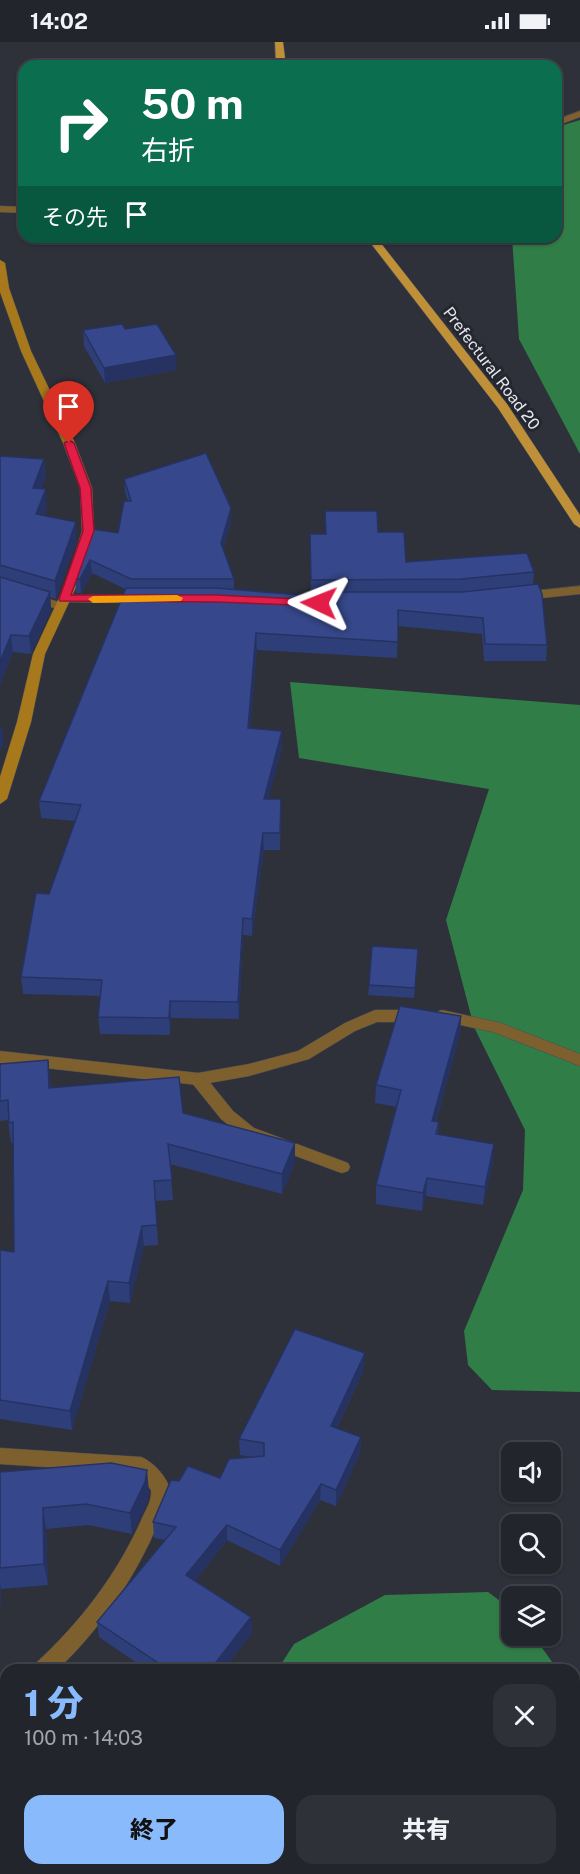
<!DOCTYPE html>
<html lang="ja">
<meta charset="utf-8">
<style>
:root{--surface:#22252c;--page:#2e3138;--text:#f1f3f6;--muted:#a2a5a9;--line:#3f4248;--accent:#88bafc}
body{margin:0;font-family:"Public Sans","Noto Sans JP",sans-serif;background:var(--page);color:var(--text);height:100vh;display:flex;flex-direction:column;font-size:22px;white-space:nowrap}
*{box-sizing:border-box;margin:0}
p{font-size:20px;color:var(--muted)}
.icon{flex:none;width:33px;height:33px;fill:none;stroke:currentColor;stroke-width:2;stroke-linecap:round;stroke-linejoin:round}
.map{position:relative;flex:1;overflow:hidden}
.side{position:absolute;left:0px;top:1622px;width:580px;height:212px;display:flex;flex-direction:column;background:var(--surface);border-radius:18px 18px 0 0;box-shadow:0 2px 4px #0004,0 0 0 2px var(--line)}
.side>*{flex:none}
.top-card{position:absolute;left:18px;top:18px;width:544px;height:183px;border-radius:18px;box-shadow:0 2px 4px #0004,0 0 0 2px var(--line);background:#0b6e4f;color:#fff;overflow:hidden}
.fabs{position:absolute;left:501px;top:1400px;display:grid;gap:12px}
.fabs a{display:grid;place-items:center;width:60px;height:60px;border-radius:12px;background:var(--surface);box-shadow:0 2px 4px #0004,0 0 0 2px var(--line);font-size:30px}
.pin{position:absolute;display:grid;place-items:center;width:51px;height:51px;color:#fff;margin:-62px -26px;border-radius:50% 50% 50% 0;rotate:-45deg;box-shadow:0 0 6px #0007}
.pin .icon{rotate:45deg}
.me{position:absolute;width:66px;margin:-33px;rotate:272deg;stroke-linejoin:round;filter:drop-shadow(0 0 4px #0008)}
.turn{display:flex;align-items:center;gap:21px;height:126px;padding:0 24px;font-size:27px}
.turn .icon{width:78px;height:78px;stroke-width:2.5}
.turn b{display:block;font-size:42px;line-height:51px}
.then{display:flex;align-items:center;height:57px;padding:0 24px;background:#0003;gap:12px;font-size:22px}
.round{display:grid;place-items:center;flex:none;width:63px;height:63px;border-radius:18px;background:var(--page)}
.overview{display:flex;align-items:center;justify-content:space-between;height:102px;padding:0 24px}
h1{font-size:36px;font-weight:800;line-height:45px;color:var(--accent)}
.cta{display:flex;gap:12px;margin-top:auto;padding:12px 24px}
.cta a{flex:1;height:69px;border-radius:18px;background:var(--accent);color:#111;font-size:24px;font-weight:800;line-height:69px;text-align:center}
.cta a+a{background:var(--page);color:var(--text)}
.status{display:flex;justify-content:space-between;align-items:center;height:42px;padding:0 30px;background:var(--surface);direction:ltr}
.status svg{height:16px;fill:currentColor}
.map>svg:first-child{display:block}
.forest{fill:#307d47}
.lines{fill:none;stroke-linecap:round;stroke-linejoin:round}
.lane-casing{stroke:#4b4e57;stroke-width:1}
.street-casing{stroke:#4b4e57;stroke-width:1}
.secondary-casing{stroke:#4b4e57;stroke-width:1}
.primary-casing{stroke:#4b4e57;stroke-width:1}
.lane{fill:#7e602e;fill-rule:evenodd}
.street{fill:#7e602e;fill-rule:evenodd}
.secondary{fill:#a8791c;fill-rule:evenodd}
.primary{fill:#c09039;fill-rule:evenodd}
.wall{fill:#2e3e78}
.shaded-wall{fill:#263261}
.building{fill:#36488b;stroke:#263261;stroke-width:1.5}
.route{fill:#e11d48;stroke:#92132f;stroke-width:1.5}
.slow{fill:#f59e0b}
.labels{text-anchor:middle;stroke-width:6;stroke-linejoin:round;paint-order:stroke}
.far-street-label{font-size:16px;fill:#e5e7ed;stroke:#24272f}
</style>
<div class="status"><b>14:02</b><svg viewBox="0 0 49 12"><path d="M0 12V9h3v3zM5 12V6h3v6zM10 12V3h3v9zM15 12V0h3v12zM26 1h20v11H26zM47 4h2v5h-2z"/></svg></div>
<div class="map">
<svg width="580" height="1832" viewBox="0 0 580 1832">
<rect width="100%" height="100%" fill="#2e313a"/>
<g class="forest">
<polygon points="580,78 580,412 519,297 512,195 556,195 557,85"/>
<polygon points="290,640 580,663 580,1350 492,1348 468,1323 464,1289 523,1148 525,1088 474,985 446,878 489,747 299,716"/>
<polygon points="488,1550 511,1567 512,1593 533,1593 557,1627 278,1627 294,1602 385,1553"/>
<polygon points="575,1654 580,1663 580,1775 575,1779"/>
<polygon points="223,1827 511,1827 505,1832 219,1832"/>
</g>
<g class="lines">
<g class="lane-casing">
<g id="lane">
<polygon points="198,1031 204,1033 233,1069 254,1086 348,1121 350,1125 348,1129 342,1131 336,1129 242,1094 221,1077 192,1041 190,1037 192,1033"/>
<polygon points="574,1818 580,1821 580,1832 554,1832 557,1827 574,1827"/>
</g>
</g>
<g class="street-casing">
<g id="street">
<polygon points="580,69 580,75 556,84 556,78"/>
<polygon points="0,164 24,165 24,171 0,170"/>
<polygon points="0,542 59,560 60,554 64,553 139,553 145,557 139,561 62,560 67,564 61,568 0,550"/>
<polygon points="580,544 580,552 523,558 517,554 523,550"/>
<polygon points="375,968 415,968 420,970 423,974 420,978 415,980 377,980 355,989 309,1017 249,1034 198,1043 0,1021 0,1009 198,1031 249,1022 298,1009 345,981"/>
<polygon points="442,968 501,981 580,1012 580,1024 493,990 437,978 434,974 437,970"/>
<path d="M0,1406L141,1415C154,1420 172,1439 170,1454C169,1462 163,1472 159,1479C137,1533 100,1588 57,1628H32L35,1622C80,1581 119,1530 143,1474C147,1466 152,1458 151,1448L137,1431L0,1422Z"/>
<polygon points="6,1644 6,1664 0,1666 0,1646"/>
</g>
</g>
<g class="secondary-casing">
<polygon id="secondary" points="0,218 5,221 9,246 31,309 75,401 92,446 94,489 78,541 45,612 31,680 7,757 0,762 0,735 17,680 33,612 66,541 82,489 80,446 63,401 21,309 0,250"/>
</g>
<g class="primary-casing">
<g id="primary">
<polygon points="275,0 283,0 286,24 276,24"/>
<polygon points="366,195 376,195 507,362 580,473 580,486 574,482 498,366"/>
</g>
</g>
<use href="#lane" class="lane"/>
<use href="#street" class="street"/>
<use href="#secondary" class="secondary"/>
<use href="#primary" class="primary"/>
</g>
<g class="wall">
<polygon points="125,287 177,328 105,341 84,304 83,288"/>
<polygon points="0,414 44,417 46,435 41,447 47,465 44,474 77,497 56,557 50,555 51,567 31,612 13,610 0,643"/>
<polygon points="124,437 231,479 223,508 234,537 234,547 311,554 310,492 325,492 325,469 378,490 406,520 534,530 533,543 547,603 546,619 484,619 482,592 398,584 397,616 257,608 250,686 282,689 282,706 268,757 281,757 280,808 264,808 252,894 243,893 239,977 171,976 170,993 100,992 98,975 101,954 23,952 21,935 75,779 41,776 39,759 125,547 92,531 81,551 76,551 75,537 92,487 118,491 128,459 125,450"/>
<polygon points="418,907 414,956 368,953 369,943"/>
<polygon points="461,974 460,992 436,1080 439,1080 438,1093 493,1120 483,1163 426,1154 422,1169 376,1162 376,1143 397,1065 375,1061 376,1043"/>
<polygon points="48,1018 51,1046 183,1071 295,1101 295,1121 282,1152 170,1122 173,1158 156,1159 158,1203 144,1204 130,1261 110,1259 72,1388 0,1377 0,1208 14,1210 13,1101 11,1101 8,1078 0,1079 0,1022"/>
<polygon points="364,1328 337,1386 361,1395 360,1411 336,1464 320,1458 280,1524 227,1498 195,1539 251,1575 252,1591 223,1628 147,1628 99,1595 97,1580 165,1498 154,1496 153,1480 179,1439 220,1436 252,1415 240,1413 239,1397"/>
<polygon points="0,1430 149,1449 147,1461 132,1492 88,1483 46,1487 48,1543 1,1547 0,1566"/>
<polygon points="0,1670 6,1671 6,1815 0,1813"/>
<polygon points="137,1827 186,1827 185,1832 155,1832"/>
</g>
<g class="shaded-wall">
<polygon points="176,313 177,328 105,341 104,326"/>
<polygon points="44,417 46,435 35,464 33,446"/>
<polygon points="46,447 47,465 38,490 36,472"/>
<polygon points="231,466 231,479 221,514 221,501"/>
<polygon points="76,480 77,497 56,557 55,539"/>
<polygon points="90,518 92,531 81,551 80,537"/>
<polygon points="50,550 51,567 31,612 29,594"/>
<polygon points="256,591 257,608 249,702 248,686"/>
<polygon points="11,593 13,610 0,643 0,620"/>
<polygon points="2,683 4,701 0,709 0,687"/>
<polygon points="282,689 282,706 264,774 264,757"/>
<polygon points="263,791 264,808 252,894 252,877"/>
<polygon points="243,876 243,893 239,977 238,960"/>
<polygon points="170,959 171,976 170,993 169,976"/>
<polygon points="461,974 460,992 431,1097 432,1079"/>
<polygon points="48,1018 50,1038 52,1066 49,1046"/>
<polygon points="295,1101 295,1121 282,1152 282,1132"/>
<polygon points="494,1102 493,1120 483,1163 485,1145"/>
<polygon points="427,1136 426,1154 422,1169 423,1151"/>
<polygon points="142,1184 144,1204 130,1261 129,1241"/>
<polygon points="108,1239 110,1259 72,1388 70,1369"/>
<polygon points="365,1311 364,1328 330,1400 331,1384"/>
<polygon points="361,1395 360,1411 336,1464 336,1448"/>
<polygon points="147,1428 149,1449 147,1461 132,1492 130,1471"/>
<polygon points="321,1442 320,1458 280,1524 280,1508"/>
<polygon points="43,1466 46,1487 48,1543 44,1522"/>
<polygon points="227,1483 227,1498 187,1549 186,1533"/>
<polygon points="0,1541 1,1547 1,1566 0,1562"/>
<polygon points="251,1575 252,1591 223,1628 210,1628"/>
<polygon points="82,1827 91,1827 89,1832 81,1832"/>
<polygon points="181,1827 186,1827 185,1832 182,1832"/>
</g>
<g class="building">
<polygon points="122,282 125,287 157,282 176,313 104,326 83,288"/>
<polygon points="206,411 231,466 221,501 234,537 131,537 90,518 80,537 75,537 92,487 118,491 124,459 131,459 124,437"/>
<polygon points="0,414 44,417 33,446 46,447 36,472 76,480 55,539 0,523"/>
<polygon points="325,469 377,469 378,490 404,490 406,520 527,511 534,530 462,537 311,538 310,492 326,492"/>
<polygon points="0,535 50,550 29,594 11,593 0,620"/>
<polygon points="538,542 542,552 547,603 485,602 483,576 398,568 398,600 256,591 248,686 282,689 264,757 281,757 280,791 263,791 252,877 243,876 238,960 170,959 169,976 98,975 102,938 21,935 36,851 49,852 81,763 39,759 126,546 216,546 312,554 312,550 462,550"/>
<polygon points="372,904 418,907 415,946 369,943"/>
<polygon points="400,964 461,974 432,1079 439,1080 436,1092 494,1102 485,1145 427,1136 423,1151 376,1143 401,1048 376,1043"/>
<polygon points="48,1018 49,1046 179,1035 183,1071 295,1101 282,1132 168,1102 172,1138 154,1139 157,1183 142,1184 129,1241 108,1239 70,1369 0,1358 0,1208 14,1210 13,1080 9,1081 8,1058 0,1059 0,1022"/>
<polygon points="295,1287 365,1311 331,1384 361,1395 336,1448 321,1442 280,1508 227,1483 186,1533 251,1575 210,1628 169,1628 97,1580 176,1485 153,1480 171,1438 179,1439 188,1424 220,1436 229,1417 264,1414 264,1401 239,1397"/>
<polygon points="111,1421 147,1428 145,1440 130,1471 86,1462 43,1466 44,1522 0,1526 0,1430"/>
<polygon points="0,1670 6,1671 6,1798 0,1796"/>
<polygon points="28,1827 82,1827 81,1832 26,1832"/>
</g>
<polygon class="route" points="69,398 74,401 91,446 94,489 71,553 217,553 319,558 325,561 319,564 217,560 60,559 59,557 83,489 80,446 64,401"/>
<polygon class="slow" points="177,553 183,556 181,559 93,561 88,557 93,554"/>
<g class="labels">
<g class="far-street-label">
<text transform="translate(492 326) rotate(53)" y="6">Prefectural Road 20</text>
</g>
</g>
</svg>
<div class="fabs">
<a><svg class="icon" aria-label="sound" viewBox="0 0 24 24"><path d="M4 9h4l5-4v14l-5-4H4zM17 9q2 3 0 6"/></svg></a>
<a><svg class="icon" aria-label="search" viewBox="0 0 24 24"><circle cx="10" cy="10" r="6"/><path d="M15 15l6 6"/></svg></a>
<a><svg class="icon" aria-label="layers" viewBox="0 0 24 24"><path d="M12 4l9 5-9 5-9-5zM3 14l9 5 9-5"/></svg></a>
</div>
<div class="pin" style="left:69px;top:401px;background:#d93025"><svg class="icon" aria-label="arrive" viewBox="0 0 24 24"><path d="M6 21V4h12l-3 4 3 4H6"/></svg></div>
<svg class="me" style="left:319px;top:561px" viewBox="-20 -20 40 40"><path d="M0-17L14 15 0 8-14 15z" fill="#e11d48" stroke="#fff" stroke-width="4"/></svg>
<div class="top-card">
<div class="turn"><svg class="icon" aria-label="right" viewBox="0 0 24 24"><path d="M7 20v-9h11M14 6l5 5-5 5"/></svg><div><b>50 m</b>右折</div></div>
<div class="then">その先<svg class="icon" aria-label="arrive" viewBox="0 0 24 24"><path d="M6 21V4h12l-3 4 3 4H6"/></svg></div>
</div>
<section class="side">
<div class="overview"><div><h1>1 分</h1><p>100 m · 14:03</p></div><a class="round"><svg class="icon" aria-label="close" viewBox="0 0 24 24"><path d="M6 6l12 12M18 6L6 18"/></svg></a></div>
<div class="cta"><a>終了</a><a>共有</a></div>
</section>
</div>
